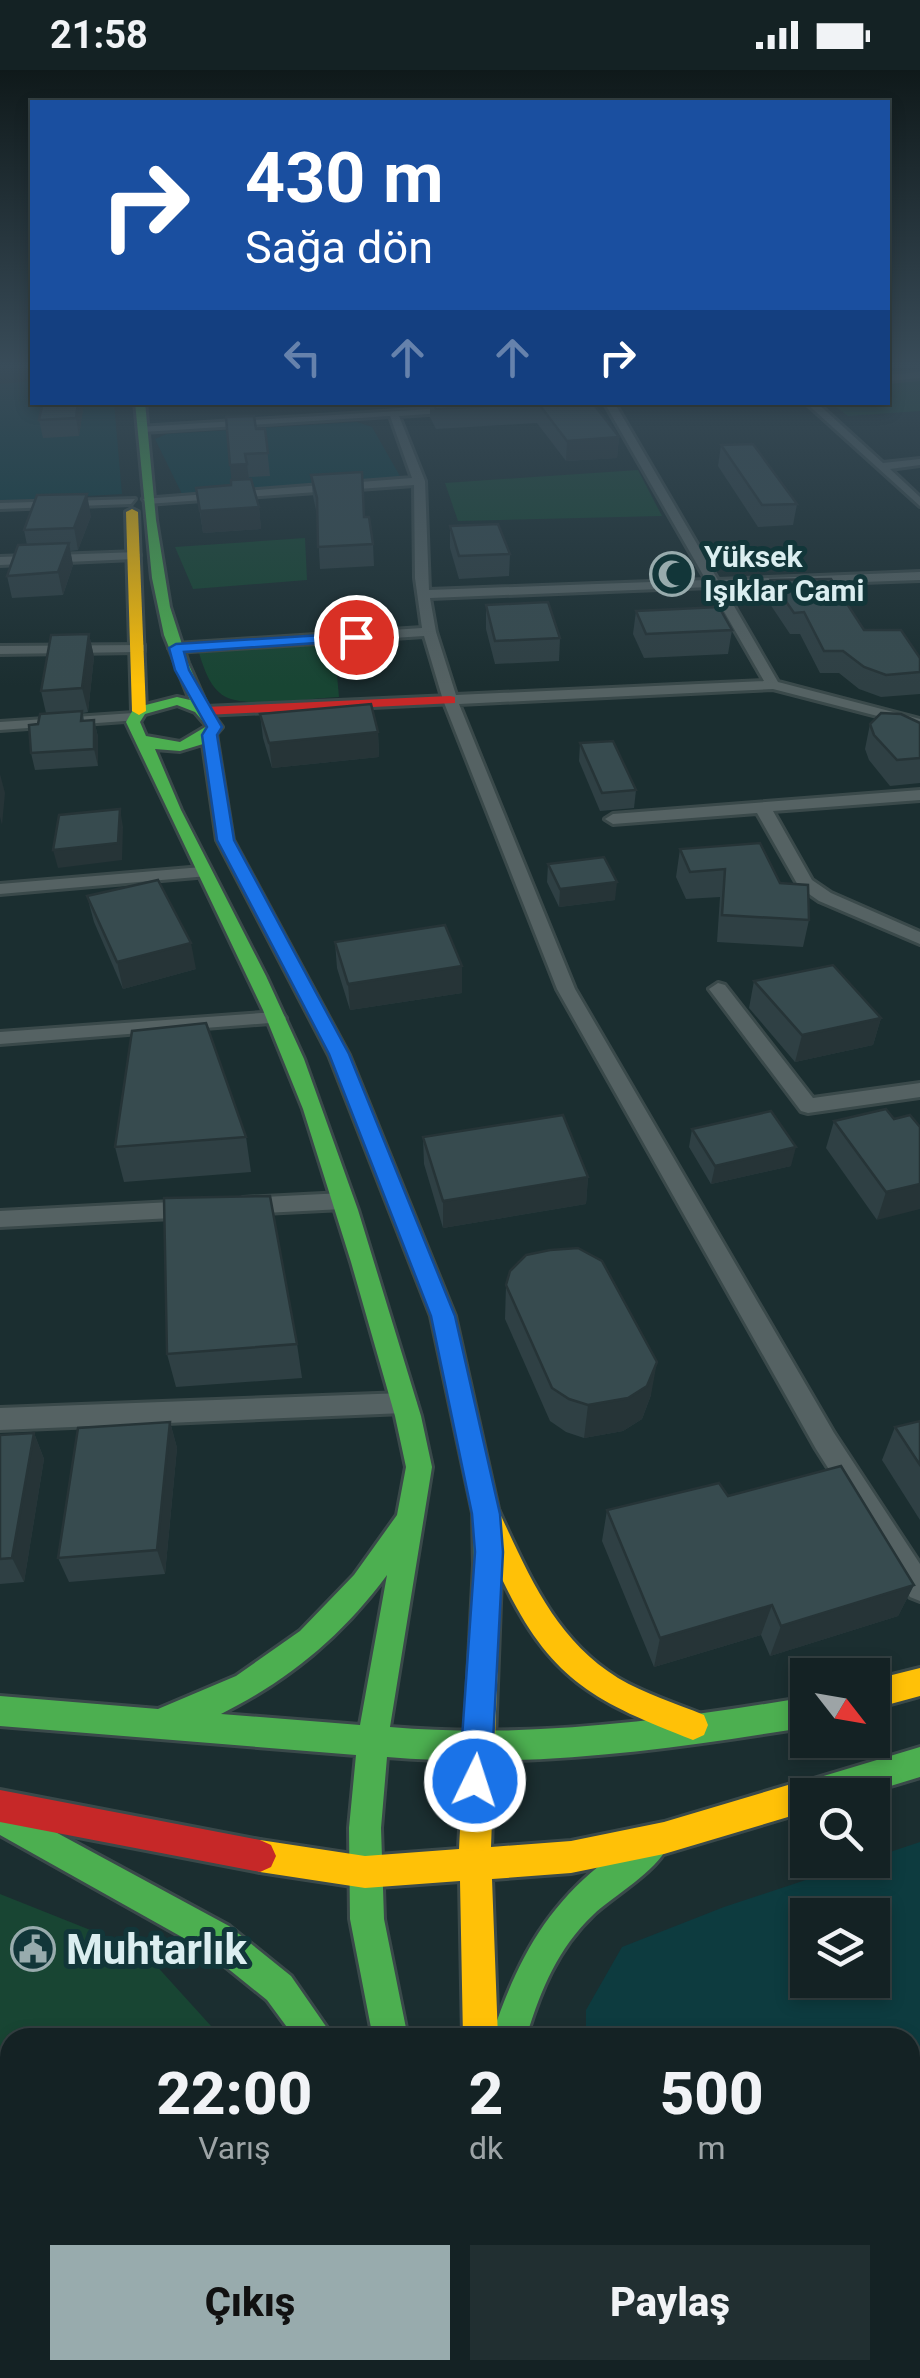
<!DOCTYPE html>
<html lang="tr">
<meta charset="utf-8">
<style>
:root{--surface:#142224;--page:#212f31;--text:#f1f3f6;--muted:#9da4a6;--line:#333f41;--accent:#98abad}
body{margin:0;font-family:Roboto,sans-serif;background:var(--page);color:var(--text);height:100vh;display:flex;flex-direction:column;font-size:38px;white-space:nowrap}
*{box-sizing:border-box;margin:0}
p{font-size:32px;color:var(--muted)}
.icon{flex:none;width:55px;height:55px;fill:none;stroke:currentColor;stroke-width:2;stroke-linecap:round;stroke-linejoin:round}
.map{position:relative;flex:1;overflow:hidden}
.drawer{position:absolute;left:0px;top:1958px;width:920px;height:352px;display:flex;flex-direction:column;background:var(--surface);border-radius:30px 30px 0 0;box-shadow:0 5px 15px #0003,0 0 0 2px var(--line)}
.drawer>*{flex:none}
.banner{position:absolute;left:30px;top:30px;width:860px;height:305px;border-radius:0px;box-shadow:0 5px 15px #0003,0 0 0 2px var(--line);background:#1a4fa0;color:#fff;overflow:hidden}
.needle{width:65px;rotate:121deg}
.buttons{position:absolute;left:790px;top:1588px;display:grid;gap:20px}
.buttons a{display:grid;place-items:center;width:100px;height:100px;border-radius:0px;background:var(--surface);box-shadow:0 5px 15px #0003,0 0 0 2px var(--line);font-size:50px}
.pin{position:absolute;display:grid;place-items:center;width:85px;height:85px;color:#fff;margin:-42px;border:5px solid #fff;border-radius:50%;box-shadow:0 2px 10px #0007}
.me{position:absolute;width:110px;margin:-55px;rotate:4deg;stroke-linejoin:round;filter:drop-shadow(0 0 8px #0008)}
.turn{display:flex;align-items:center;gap:35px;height:210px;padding:0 50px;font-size:45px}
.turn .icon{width:130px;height:130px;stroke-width:2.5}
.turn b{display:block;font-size:70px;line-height:85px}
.lanes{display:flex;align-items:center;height:95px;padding:0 50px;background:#0003;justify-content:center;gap:50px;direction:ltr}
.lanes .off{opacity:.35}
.eta{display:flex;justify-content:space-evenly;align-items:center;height:170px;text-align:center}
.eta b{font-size:60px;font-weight:800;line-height:70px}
.cta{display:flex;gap:20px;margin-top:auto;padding:20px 50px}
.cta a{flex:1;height:115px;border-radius:0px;background:var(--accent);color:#111;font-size:40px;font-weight:800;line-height:115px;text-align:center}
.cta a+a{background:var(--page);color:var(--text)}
.status{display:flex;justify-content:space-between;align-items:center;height:70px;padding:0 50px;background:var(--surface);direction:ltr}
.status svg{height:28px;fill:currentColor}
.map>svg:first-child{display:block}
.built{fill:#0d3b3f;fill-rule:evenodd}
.green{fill:#184533}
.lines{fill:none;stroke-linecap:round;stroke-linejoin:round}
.street-casing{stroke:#3a494a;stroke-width:6}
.fast-casing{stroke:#3a494a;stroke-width:6}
.slow-casing{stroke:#3a494a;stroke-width:6}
.jam-casing{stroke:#3a494a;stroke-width:6}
.street{fill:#556263;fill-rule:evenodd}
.fast{fill:#4caf50;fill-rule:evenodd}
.slow{fill:#ffc107;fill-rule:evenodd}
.jam{fill:#c62828;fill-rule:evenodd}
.wall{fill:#2f4044}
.shaded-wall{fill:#263437}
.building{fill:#374b4f;stroke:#263437;stroke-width:2.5}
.route{fill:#1a73e8;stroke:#114b97;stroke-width:2.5}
.labels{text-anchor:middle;stroke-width:10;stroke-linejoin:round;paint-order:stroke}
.far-poi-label{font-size:30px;font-weight:bold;fill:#dbeef0;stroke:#123639;text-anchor:start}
.near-poi-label{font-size:42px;font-weight:bold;fill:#dbeef0;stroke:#123639;text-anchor:start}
</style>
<div class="status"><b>21:58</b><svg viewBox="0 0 49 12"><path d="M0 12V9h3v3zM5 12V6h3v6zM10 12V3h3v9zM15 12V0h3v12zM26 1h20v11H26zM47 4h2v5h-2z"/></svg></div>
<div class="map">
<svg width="920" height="2308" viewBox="0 0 920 2308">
<rect width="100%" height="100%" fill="#1b2e30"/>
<g class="built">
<polygon points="32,311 32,332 114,333 122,424 0,431 0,314"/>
<polygon points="357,352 372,357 401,408 182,424 155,369 167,364"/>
<path d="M920,1772V2308H622L621,2300H910V1968H586V1940L622,1877L724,1837ZM808,1845H872V1910H808Z"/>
</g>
<g class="green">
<polygon points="920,309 920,341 848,346 831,333 888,332 888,312"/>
<polygon points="638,400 662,446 458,451 445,413"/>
<polygon points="305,468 307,510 193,519 175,477"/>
<path d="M334,572L339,627C310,628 254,638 228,628C211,621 204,599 199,583Z"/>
<polygon points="0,1824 143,1881 221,1967 10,1968 10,2300 81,2300 56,2308 0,2308"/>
</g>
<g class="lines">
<g class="street-casing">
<g id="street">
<polygon points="920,302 920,308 888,311 888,305"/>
<path d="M604,332H614L718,510L920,502V510L723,517L778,612L920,649V657L773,619L459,634L575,919L834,1363L920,1494V1531L910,1527L816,1379L557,919L443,630L424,566L176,582L169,578L176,574L422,558L415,508L414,415L147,434L143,429L412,408L390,346L143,362L139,357L463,337L459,342L399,346L425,411L429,520L706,510ZM710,517L764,611L456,625L436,562L430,528Z"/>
<polygon points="805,332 816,332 883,393 920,389 920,395 890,399 920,427 920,436"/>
<polygon points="135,429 131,434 0,439 0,433"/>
<polygon points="138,482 140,485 134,489 0,495 0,487"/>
<polygon points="144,575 144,581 139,582 0,584 0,576"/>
<polygon points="134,643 141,647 139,650 0,660 0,652"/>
<polygon points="920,720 920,730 773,741 812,810 831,823 920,862 920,874 819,831 799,817 757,743 613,754 605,749 613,744"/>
<polygon points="202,797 208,798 208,806 0,824 0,814"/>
<polygon points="718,913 725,915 813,1028 920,1013 920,1027 808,1043 801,1041 709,919"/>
<polygon points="276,942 283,944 286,948 283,952 0,974 0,962"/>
<polygon points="343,1123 354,1131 343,1139 243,1144 232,1136 243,1128"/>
<polygon points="191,1131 202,1139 191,1147 0,1157 0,1141"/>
<polygon points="404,1323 413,1326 417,1333 413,1340 404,1343 0,1360 0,1338"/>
<polygon points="158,2300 217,2300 214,2308 155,2308"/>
</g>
</g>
<g class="fast-casing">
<g id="fast">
<path d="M135,332H145L156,450L170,537L188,593L208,638L222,657L216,664L233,770L349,985L455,1246L499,1443L502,1495L498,1504L488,1508L478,1504L474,1495L473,1443L431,1246L329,985L217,770L203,674L180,681L155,679L181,740L266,906L304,989L358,1140L421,1346L432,1397L390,1657C531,1669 669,1650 808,1627V1657C666,1680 531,1699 387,1687L381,1758L384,1849L408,1968H373L350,1849L349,1758L356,1685L0,1656V1626L158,1639L236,1606L300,1561L354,1505L397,1445L406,1397L395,1346L351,1192L303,1039L263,940L126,652L134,638L177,627L190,630L164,565L152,508ZM177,635L195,642L207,656L180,672L146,666L140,652L145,644ZM387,1505L360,1655L221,1644C289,1610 342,1566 387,1505Z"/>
<polygon points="920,1677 920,1707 861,1725 808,1725 808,1740 797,1736 792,1725 797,1714"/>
<polygon points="0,1732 229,1856 291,1906 334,1968 295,1968 267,1930 205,1880 0,1765"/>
<path d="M651,1761L662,1766L667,1777C657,1801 613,1826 593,1845C557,1879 540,1922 526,1968H491C514,1899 541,1843 599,1796C615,1783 632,1769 651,1761Z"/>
<polygon points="506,2300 546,2300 548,2308 508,2308"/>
</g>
</g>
<g class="slow-casing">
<g id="slow">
<polygon points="132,439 138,442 146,641 139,645 132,641 126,442"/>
<path d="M486,1431L496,1435C527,1501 553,1568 618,1608C645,1624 675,1633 704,1645L708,1655L704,1665L693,1670C592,1631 549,1609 501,1507L491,1777L571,1771L664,1752L808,1709L819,1714L824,1725H808V1741L664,1784L571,1803L492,1809L498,1968H463L460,1811L365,1818L260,1802L249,1797L244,1786L249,1775L260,1770L365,1786L459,1779L474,1495L478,1486L490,1483L473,1443L476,1435Z"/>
<polygon points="920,1598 920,1626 872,1639 872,1610"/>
</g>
</g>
<g class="jam-casing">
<g id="jam">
<polygon points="450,626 455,627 455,633 205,645 198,641 205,637"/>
<polygon points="0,1720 260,1770 271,1775 276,1786 271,1797 260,1802 0,1752"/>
<polygon points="444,2300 484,2300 486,2308 446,2308"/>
</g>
</g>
<use href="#street" class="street"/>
<use href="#fast" class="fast"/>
<use href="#slow" class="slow"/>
<use href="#jam" class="jam"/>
</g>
<g class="wall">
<polygon points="84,332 79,366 43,368 39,350"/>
<polygon points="423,332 592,332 619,367 617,388 566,391 537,353 436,359 430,347 430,334 424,334"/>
<polygon points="256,359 265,359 270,406 249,407 259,437 261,459 203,463 196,418 231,415"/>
<polygon points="721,375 797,434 793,455 758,457 718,396"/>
<polygon points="311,405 364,447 373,474 374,496 320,499 317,445 313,426"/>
<polygon points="91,446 78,480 70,481 73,495 63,525 12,528 7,506 27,475 24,460"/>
<polygon points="450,456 510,484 509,506 459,509 450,478"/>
<polygon points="771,510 864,560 920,588 920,624 881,627 859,619 839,603 820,603 800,564 790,564 768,531"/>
<polygon points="486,535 560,568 559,591 495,594 486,559"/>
<polygon points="636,541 732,560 728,584 644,588 633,564"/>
<polygon points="89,564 94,587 88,642 83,643 84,651 94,650 98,667 98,696 35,700 31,683 38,654 46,643 41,621"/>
<polygon points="260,644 378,662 379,687 272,698 263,668"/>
<polygon points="920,653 920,713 890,716 869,690 865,679 870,654"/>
<polygon points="580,673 636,720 634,738 600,741 579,691"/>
<polygon points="680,779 780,813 809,850 803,877 717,872 720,827 686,829 676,807"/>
<polygon points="548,794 615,830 559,837 547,812"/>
<polygon points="87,826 196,899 123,919 94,852"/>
<polygon points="335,872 462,896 462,923 350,940 337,898"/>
<polygon points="754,911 881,948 873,975 795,992 749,938"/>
<polygon points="894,1049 920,1057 877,1150 826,1078 834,1051"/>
<polygon points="692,1059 791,1096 711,1114 689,1077"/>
<polygon points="246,1067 251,1102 124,1112 115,1077"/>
<polygon points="423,1067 588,1107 586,1134 443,1158 424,1094"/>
<polygon points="506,1215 651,1325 642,1349 623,1361 584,1368 566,1362 550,1351 505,1249"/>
<polygon points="297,1274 302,1308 176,1317 167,1284"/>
<polygon points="920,1351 920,1450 882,1390 895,1357"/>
<polygon points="170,1352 177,1378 165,1504 69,1512 58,1488"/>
<polygon points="34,1363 44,1389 24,1512 0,1514 0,1365"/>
<polygon points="728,1426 914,1515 898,1546 770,1586 761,1565 654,1597 602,1471 607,1440"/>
</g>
<g class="shaded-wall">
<polygon points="78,332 84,332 79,366 76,348"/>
<polygon points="619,367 617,388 566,391 567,371"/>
<polygon points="247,394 250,417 232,418 230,395"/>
<polygon points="87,424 91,446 78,480 74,458"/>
<polygon points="259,437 261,459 203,463 200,441"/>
<polygon points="69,473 73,495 63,525 58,502"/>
<polygon points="89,564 94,587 88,642 82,618"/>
<polygon points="94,650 98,667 98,696 94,679"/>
<polygon points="378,662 379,687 272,698 269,673"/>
<polygon points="0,704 5,723 2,755 0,747"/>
<polygon points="120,739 123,757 122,790 58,798 53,780"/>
<polygon points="617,812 615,830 559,837 560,819"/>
<polygon points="191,873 196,899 123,919 117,892"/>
<polygon points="462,896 462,923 350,940 348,914"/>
<polygon points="881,948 873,975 795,992 802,965"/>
<polygon points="796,1077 791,1096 711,1114 715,1096"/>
<polygon points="588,1107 586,1134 443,1158 443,1131"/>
<polygon points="920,1114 920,1139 877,1150 886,1122"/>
<polygon points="657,1292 651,1325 642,1349 623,1361 584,1368 588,1335"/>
<polygon points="170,1352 177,1378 165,1504 157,1480"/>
<polygon points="34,1363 44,1389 24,1512 12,1488"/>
<polygon points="914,1515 898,1546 770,1586 781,1556"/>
<polygon points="772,1535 761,1565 654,1597 660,1568"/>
</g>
<g class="building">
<polygon points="43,332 78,332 76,348 39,350"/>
<polygon points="432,332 592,332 619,367 567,371 538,333 436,339"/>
<polygon points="254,346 256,359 265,359 268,383 245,384 247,394 230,395 226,347"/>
<polygon points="753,374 797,434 762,435 721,375"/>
<polygon points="362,402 364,447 369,447 373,474 318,477 317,428 311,405"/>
<polygon points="251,409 259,437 200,441 196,418 231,415 231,410"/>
<polygon points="87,424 74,458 24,460 37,425"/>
<polygon points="498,454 510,484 459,486 450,456"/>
<polygon points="69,473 58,502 7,506 18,475"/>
<polygon points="831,509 864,560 901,560 920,588 920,602 886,605 864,597 843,581 824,581 804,542 794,543 771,510"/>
<polygon points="548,532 560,568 495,571 486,535"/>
<polygon points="719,537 732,560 646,564 636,541"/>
<polygon points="89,564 82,618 41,621 51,565"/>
<polygon points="371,634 378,662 269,673 260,644"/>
<polygon points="82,641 81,651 94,650 94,679 31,683 29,655 38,654 40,644"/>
<polygon points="881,643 901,644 920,653 920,688 897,690 874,665 870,654"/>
<polygon points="613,671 636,720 602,723 580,673"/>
<polygon points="120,739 118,773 53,780 59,745"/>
<polygon points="760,773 780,813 808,815 809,850 722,845 725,799 690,802 680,779"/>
<polygon points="604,787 617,812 560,819 548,794"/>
<polygon points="158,810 191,873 117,892 87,826"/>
<polygon points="445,855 462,896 348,914 335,872"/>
<polygon points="833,895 881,948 802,965 754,911"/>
<polygon points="206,953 246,1067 115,1077 132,961"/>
<polygon points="886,1039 894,1049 910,1045 920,1057 920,1114 886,1122 834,1051"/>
<polygon points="771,1041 796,1077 715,1096 692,1059"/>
<polygon points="563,1045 588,1107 443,1131 423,1067"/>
<polygon points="270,1126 297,1274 167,1284 164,1128"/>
<polygon points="578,1178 602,1191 657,1292 647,1316 628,1328 588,1335 569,1329 552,1318 506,1215 510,1201 526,1185 550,1180"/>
<polygon points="920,1351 920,1395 895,1357"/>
<polygon points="170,1352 157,1480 58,1488 78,1358"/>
<polygon points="34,1363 12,1488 0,1489 0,1365"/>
<polygon points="841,1396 914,1515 781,1556 772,1535 660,1568 607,1440 719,1413 728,1426"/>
<polygon points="920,2247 920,2308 771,2308 790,2300 910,2300 910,2251"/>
</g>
<linearGradient id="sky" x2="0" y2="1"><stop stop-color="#0f191a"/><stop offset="0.48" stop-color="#394c59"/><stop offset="1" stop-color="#394c59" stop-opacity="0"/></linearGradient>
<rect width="920" height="616" fill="url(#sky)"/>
<polygon class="route" points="356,563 361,564 361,570 184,582 189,600 222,657 217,665 234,770 349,984 455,1246 500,1444 503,1482 491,1711 486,1722 475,1726 464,1722 459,1711 475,1482 472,1444 431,1246 329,984 217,770 202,665 207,657 175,600 169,578 176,574"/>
<defs>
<g id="mosque-ring" transform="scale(2.25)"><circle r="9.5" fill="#123639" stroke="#98abad" stroke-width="1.5"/><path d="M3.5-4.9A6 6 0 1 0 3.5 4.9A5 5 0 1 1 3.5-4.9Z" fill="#98abad"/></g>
<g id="civic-ring" transform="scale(2.25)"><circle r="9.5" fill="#123639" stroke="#98abad" stroke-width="1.5"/><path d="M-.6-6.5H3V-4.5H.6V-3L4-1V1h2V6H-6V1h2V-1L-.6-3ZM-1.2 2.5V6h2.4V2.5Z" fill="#98abad"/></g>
</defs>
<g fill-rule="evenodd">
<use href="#mosque-ring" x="672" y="504"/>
<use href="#civic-ring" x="33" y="1879"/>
</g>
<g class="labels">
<g class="far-poi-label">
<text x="704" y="497">Yüksek<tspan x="704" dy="34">Işıklar Cami</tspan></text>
</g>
<g class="near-poi-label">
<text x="66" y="1894">Muhtarlık</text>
</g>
</g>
</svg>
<div class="buttons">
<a><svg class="needle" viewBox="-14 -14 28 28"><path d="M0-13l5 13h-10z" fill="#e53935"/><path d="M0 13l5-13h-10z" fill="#9da4a6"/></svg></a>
<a><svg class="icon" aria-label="search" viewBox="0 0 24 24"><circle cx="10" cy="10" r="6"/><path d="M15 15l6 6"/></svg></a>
<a><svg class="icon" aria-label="layers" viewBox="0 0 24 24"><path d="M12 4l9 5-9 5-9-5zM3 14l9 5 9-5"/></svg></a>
</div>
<div class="pin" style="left:356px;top:567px;background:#d93025"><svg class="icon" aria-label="arrive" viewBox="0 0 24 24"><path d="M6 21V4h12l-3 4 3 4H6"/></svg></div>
<svg class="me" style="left:475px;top:1711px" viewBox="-20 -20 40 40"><circle r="17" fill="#1a73e8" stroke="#fff" stroke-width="3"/><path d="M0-11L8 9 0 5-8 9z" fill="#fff"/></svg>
<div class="banner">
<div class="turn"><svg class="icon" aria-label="right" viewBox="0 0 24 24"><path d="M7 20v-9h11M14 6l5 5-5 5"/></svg><div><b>430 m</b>Sağa dön</div></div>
<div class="lanes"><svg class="icon off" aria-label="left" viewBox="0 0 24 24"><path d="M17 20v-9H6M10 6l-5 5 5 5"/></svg><svg class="icon off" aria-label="ahead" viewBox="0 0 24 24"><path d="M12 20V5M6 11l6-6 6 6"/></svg><svg class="icon off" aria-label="ahead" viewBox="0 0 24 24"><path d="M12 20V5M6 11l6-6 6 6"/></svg><svg class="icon" aria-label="right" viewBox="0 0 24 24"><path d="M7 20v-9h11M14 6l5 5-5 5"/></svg></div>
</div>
<section class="drawer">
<div class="eta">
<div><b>22:00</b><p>Varış</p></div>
<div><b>2</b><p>dk</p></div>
<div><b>500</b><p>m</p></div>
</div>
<div class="cta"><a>Çıkış</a><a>Paylaş</a></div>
</section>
</div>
